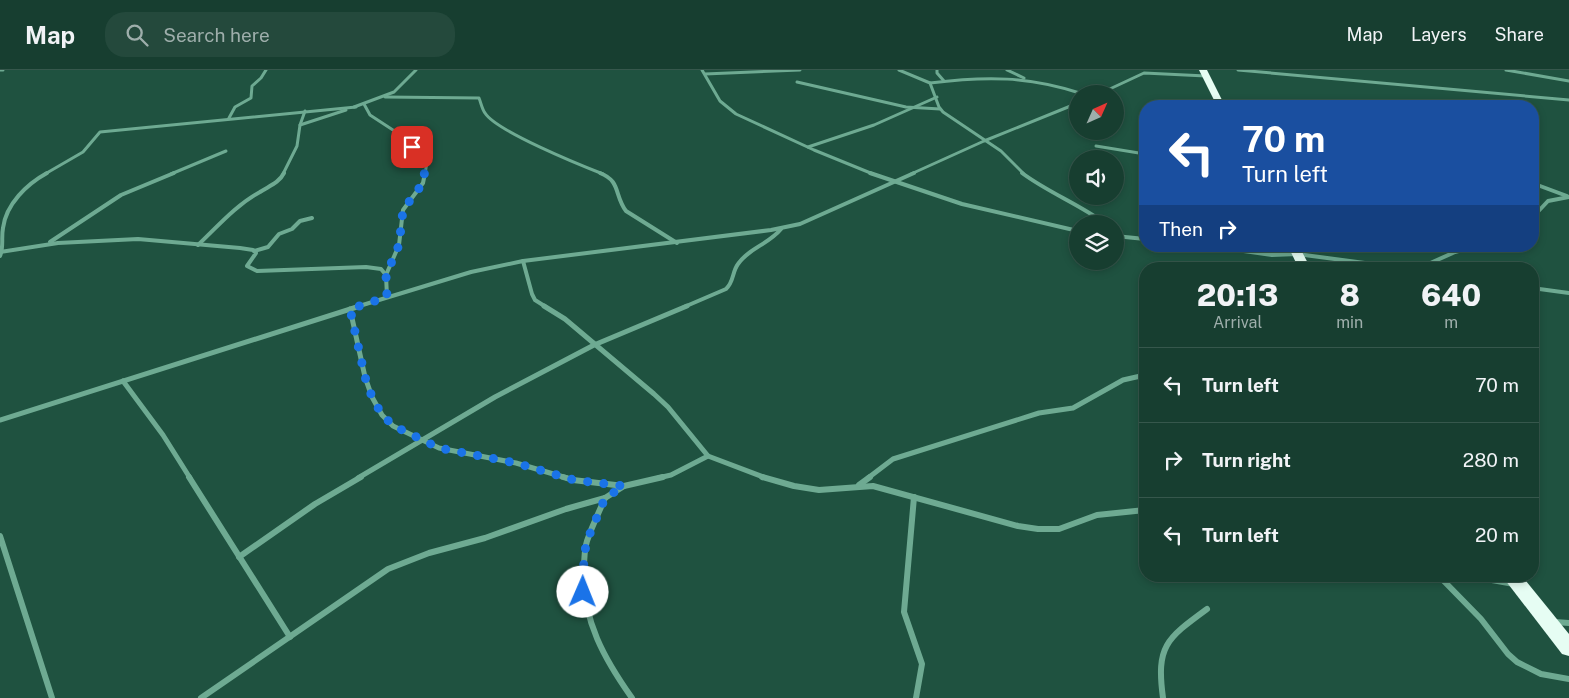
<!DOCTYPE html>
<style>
:root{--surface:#173e30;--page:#24493c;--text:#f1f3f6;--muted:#9eaeab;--line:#36574c}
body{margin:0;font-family:"Public Sans",sans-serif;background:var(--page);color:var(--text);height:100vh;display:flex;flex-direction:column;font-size:19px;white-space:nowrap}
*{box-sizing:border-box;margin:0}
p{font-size:16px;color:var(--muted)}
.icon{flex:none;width:28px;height:28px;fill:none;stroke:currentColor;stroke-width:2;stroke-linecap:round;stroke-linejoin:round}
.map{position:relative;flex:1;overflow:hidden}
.sheet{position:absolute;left:1139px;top:192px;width:400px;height:320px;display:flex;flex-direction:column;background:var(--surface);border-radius:20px;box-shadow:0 2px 8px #0003,0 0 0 1px var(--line)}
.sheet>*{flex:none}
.guide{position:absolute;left:1139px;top:30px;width:400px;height:152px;border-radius:20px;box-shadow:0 2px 8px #0003,0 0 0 1px var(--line);background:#1a4fa0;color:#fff;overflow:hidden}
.needle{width:32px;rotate:45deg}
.buttons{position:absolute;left:1069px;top:15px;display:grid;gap:10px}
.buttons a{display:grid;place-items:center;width:55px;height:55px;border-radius:50%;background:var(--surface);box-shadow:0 2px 8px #0003,0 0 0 1px var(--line);font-size:25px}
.pin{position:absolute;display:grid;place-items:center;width:42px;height:42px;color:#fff;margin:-21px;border-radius:10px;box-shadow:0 2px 8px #0006}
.me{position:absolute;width:55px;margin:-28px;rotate:1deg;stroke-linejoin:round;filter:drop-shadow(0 0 4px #0008)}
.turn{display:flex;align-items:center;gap:18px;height:105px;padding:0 20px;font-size:22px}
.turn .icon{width:65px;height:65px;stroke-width:2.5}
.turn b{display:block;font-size:35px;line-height:42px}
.then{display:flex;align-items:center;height:48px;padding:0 20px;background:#0003;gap:10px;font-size:19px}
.eta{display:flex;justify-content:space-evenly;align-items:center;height:85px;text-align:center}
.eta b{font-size:30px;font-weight:800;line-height:35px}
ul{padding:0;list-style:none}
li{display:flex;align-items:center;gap:15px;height:75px;padding:0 20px;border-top:1px solid var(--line)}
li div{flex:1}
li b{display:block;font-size:19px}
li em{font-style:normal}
header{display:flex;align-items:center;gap:30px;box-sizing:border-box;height:70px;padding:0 25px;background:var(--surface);border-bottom:1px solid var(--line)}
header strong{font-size:24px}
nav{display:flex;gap:28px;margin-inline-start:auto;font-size:18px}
.search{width:350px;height:45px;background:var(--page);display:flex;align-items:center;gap:12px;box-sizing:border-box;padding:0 18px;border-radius:20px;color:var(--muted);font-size:19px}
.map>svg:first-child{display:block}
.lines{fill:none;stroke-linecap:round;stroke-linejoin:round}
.minor-far3{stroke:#6eaa92;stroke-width:3}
.minor-far2{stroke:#6eaa92;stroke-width:4}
.minor-far1{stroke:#6eaa92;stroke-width:5}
.minor{stroke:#6eaa92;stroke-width:6}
.trunk{fill:#e6fdf3;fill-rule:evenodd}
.route{stroke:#1a73e8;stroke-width:9;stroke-dasharray:0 16.2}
</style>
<header>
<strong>Map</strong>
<div class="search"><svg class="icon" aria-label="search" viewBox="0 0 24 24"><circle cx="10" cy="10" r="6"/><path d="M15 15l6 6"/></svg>Search here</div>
<nav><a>Map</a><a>Layers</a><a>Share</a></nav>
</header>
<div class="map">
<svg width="1569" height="628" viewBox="0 0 1569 628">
<rect width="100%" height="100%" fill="#1f5240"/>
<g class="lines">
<g class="minor-far3">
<polyline points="0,0 3,0"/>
<polyline points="702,0 720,31 736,44 814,80 873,104"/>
<polyline points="899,0 930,13 939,37 943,42 1001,81 1024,104"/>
<polyline points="937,0 937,3 944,11"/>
<polyline points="1007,0 1024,8"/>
<polyline points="1238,0 1569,30"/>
<polyline points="1506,0 1569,11"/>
<polyline points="705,4 800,0"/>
<polyline points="797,12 906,37 940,39"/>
<path d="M930,13C986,6 1029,6 1083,24"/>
<polyline points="1099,24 1144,3 1206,6"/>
<path d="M385,27L479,28C481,33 482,39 485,43C496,61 580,95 603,104"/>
<polyline points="364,34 370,45 396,62 423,86 427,92 425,104"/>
<polyline points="354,37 394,22 416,0"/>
<polyline points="229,48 235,37 251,28 252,16 261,8 266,0"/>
<polyline points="300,55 346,40"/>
<polyline points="1096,76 1145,84"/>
<polyline points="808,77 874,55 937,27"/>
<polyline points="45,104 83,82 100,62 356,37"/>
<polyline points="171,104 226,81"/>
<polyline points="283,104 297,76 300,55 305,41"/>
<polyline points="911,104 984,71 1078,33"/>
</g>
<g class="minor-far2">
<path d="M600,103C621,111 614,125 626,141L677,173"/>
<polyline points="870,103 962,134 1078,161"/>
<path d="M1022,103C1049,123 1079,134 1106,154"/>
<polyline points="1532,113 1567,126"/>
<polyline points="1532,148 1548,131 1569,127"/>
<polyline points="1115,161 1123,167"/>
<polyline points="1115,166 1145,169"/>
<polyline points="50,172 121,125 174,103"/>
<path d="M198,175C218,156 236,135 260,122C269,116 279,113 284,103"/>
<polyline points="1208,176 1272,185 1297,184 1410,199"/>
<polyline points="254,181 268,177 279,164 292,159 300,151 312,148"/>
<polyline points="0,182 58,173 138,169 240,178 253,180 256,183 247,196 257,201 366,197 381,199 386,205 387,227"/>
<path d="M0,186C4,177 1,168 3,158C6,134 27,114 47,103"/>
<polyline points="523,191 532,224 535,230 546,237"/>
<polyline points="1417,199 1455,182 1476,176"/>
<polyline points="386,205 399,175 403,140 423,113 425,103"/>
<polyline points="1532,218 1569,223"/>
<polyline points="356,237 471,202 523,191 771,160 800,154 914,103"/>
<path d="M684,237L726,219C734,212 732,202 738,194C749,178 769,174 781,159"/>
</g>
<g class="minor-far1">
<polyline points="544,236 565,249 654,324 668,337 708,386"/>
<polyline points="350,239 365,307 372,327 382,345 393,356 439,378 516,393 567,408"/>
<polyline points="123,311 163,365 190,408"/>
<polyline points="0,350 360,236"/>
<polyline points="358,408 495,327 594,275 687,236"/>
<polyline points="658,408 671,405 708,386 766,408"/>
<polyline points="868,408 893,389 1039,343 1073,338 1123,310 1145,305"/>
</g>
<g class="minor">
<polyline points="189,407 290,567"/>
<polyline points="563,407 573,410 624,416"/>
<polyline points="762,407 794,416 819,420 873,416 1018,456 1038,459 1059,459 1097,445 1145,440"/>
<polyline points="859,415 870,407"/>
<polyline points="914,427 904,542 922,594 916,628"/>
<path d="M605,428C599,442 592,456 587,471C584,480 584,491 584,501C582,550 605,590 632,628"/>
<polyline points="0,466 52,628"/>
<polyline points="239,487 315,434 361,407"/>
<polyline points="1439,506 1481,549 1508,584 1517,592 1541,604 1569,609"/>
<polyline points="1470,506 1514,514"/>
<polyline points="1555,552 1569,553"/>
<polyline points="201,628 388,499 429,483 485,468 566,439 605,428 624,416 663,407"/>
<path d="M1163,628C1156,576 1166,569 1207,539"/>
</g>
<g class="trunk">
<polygon points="1199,0 1207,0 1225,36 1217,36"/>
<polygon points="1288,176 1299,176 1311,199 1299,199"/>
<polygon points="1502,506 1522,506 1569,564 1569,586 1562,584"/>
</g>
</g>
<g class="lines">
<polyline class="route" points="412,77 426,92 423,113 403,140 399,175 386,205 387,227 350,239 365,307 372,327 382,345 394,356 439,378 516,393 574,410 624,416 605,428 586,473 582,511 583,522"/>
</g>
</svg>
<div class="buttons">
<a><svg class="needle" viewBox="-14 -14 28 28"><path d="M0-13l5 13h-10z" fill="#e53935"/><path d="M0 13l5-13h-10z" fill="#9eaeab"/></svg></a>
<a><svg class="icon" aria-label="sound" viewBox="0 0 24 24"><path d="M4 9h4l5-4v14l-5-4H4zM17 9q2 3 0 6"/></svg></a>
<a><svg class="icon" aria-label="layers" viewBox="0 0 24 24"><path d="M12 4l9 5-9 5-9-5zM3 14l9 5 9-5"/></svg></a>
</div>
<div class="pin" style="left:412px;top:77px;background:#d93025"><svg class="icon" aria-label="arrive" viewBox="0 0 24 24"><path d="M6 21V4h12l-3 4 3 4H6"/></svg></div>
<svg class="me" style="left:583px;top:522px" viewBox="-20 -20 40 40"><circle r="19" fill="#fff"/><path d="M0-13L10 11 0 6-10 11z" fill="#1a73e8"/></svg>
<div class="guide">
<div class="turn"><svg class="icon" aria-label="left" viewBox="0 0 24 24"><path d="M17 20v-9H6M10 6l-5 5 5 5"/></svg><div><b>70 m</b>Turn left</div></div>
<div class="then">Then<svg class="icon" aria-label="right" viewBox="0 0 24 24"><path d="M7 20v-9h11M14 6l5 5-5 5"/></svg></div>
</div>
<section class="sheet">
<div class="eta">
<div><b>20:13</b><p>Arrival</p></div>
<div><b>8</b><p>min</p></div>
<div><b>640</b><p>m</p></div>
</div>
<ul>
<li><svg class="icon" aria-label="left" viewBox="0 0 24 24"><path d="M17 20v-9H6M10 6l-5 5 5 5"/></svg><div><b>Turn left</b></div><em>70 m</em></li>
<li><svg class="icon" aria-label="right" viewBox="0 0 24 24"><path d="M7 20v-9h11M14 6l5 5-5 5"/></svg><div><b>Turn right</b></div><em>280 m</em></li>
<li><svg class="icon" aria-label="left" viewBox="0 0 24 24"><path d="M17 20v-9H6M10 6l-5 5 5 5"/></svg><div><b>Turn left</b></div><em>20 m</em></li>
</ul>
</section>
</div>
